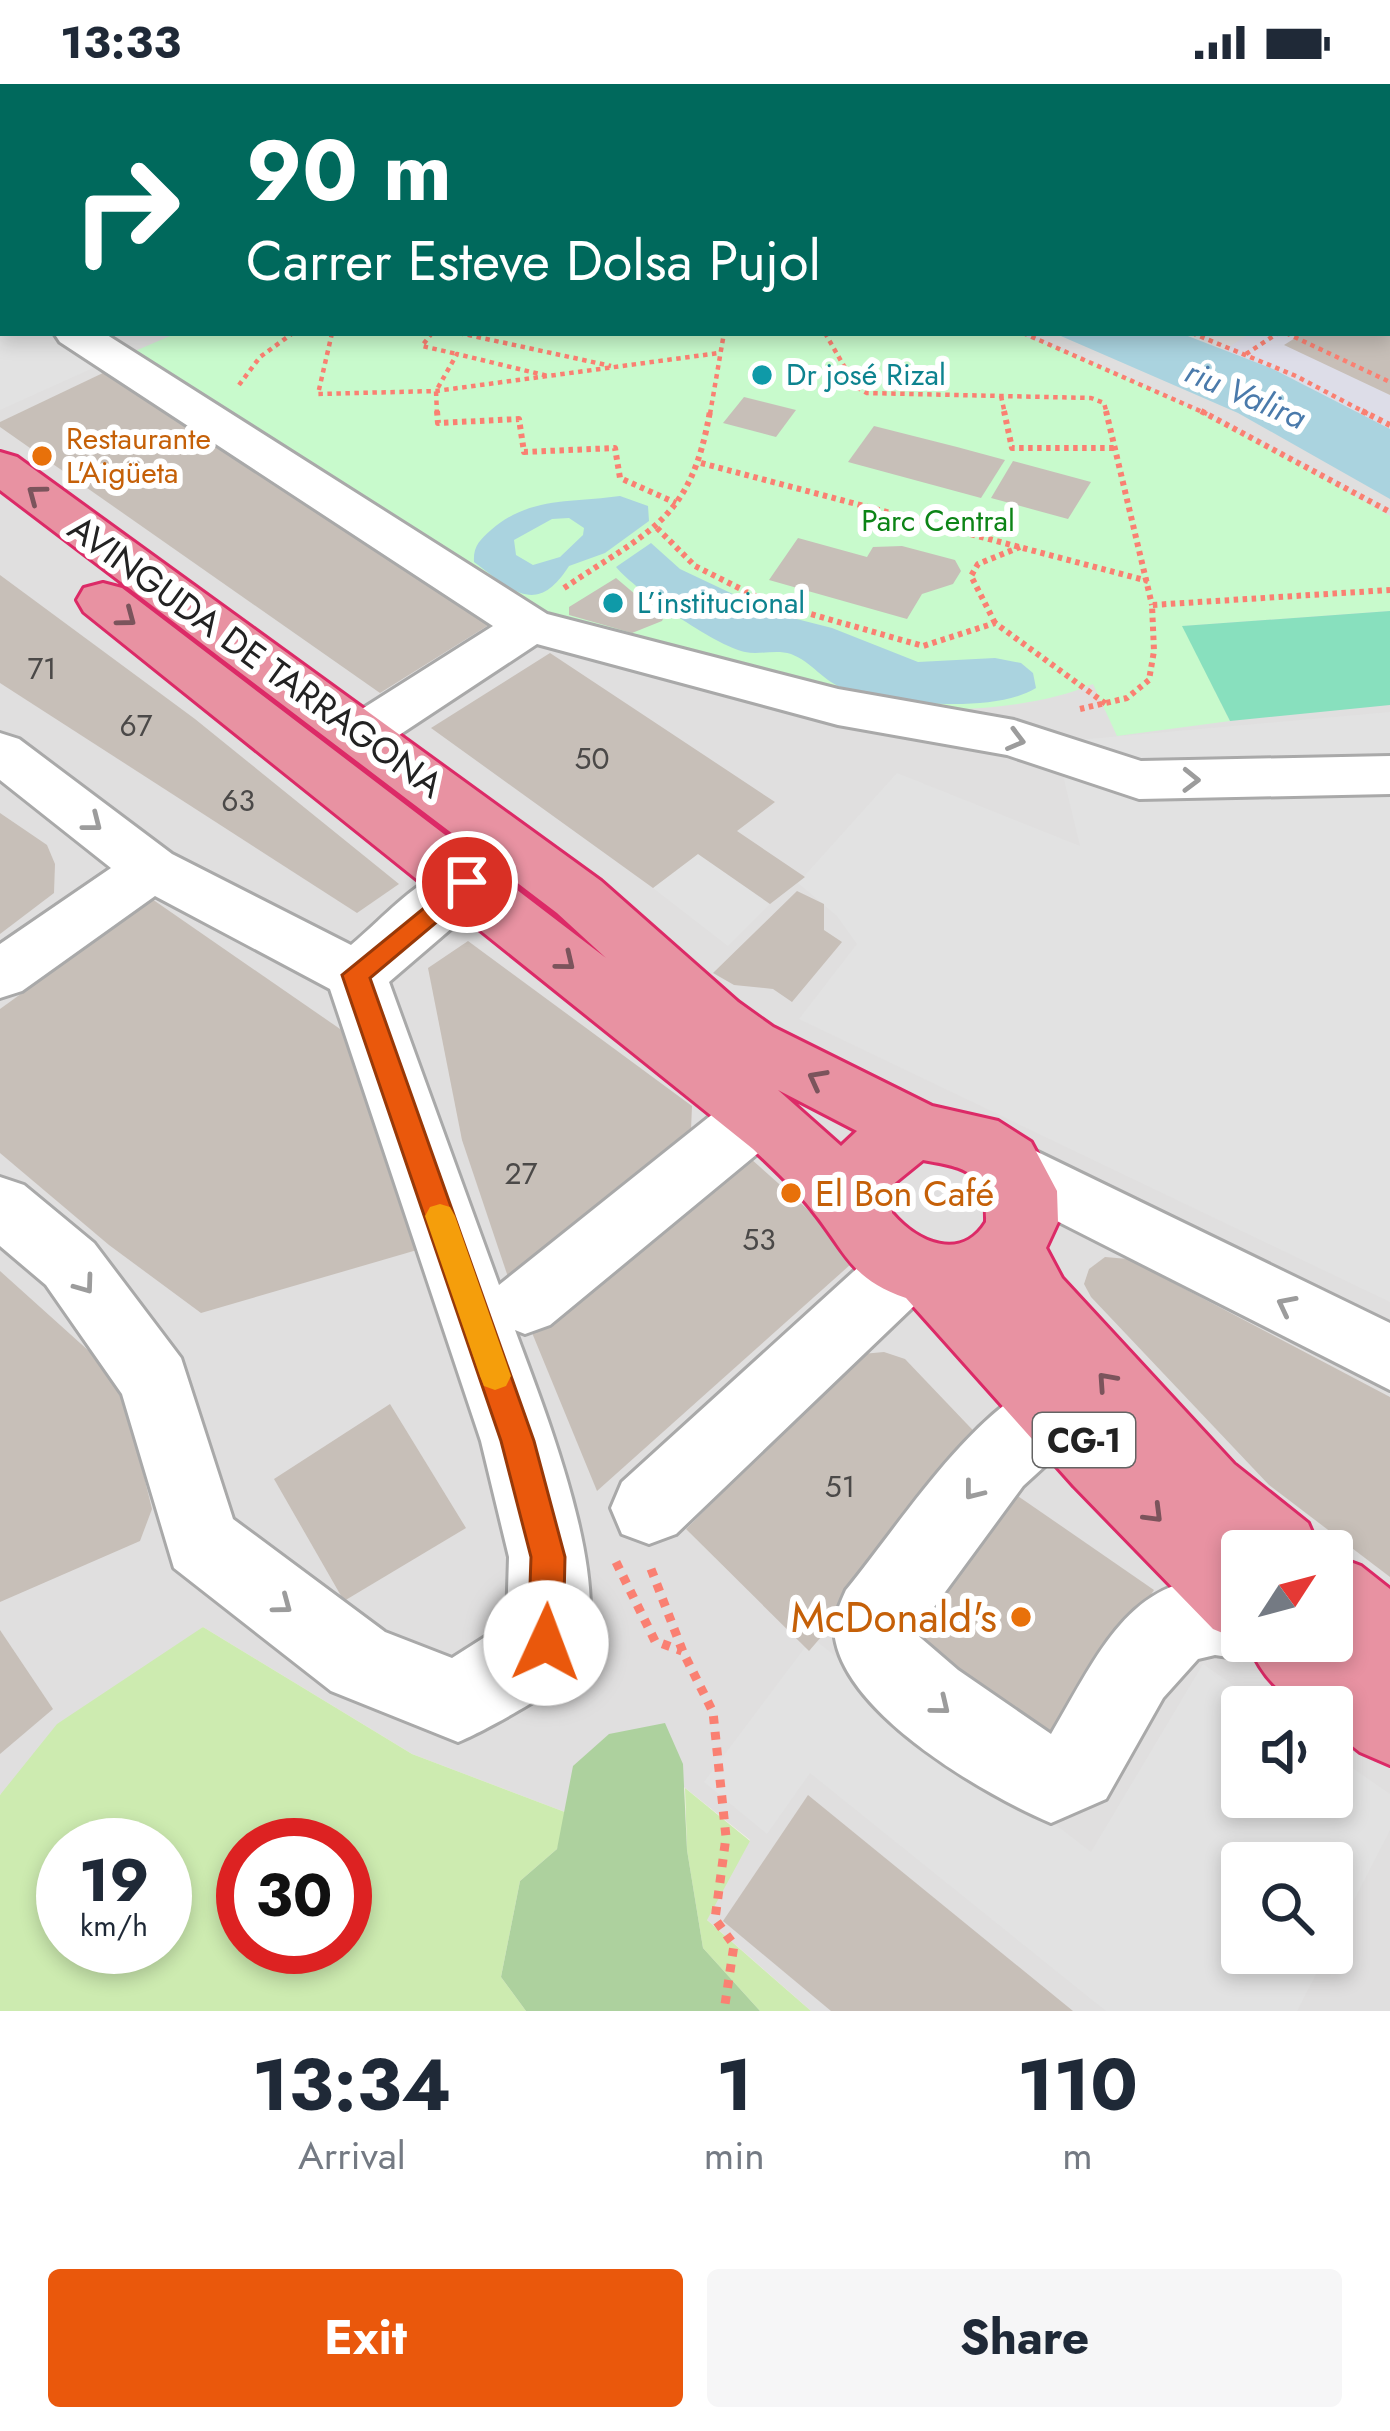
<!DOCTYPE html>
<meta charset="utf-8">
<style>
:root{--surface:#fff;--page:#f6f6f7;--text:#1f2937;--muted:#747a83;--accent:#ea580c}
body{margin:0;font-family:Jost,sans-serif;background:var(--page);color:var(--text);height:100vh;display:flex;flex-direction:column;font-size:45px;white-space:nowrap}
*{box-sizing:border-box;margin:0}
p{font-size:39px;color:var(--muted)}
.icon{flex:none;width:66px;height:66px;fill:none;stroke:currentColor;stroke-width:2;stroke-linecap:round;stroke-linejoin:round}
.map{position:relative;height:1927px;overflow:hidden}
.drawer{display:flex;flex-direction:column;background:var(--surface);flex:1}
.drawer>*{flex:none}
.banner{position:absolute;left:0px;top:0px;width:1392px;height:252px;box-shadow:0 6px 18px #0003;background:#00695c;color:#fff;overflow:hidden}
.needle{width:78px;rotate:54deg}
.controls{position:absolute;left:1221px;top:1446px;display:grid;gap:24px}
.controls a{display:grid;place-items:center;width:132px;height:132px;border-radius:12px;background:var(--surface);box-shadow:0 6px 18px #0003;font-size:60px}
.speed{position:absolute;left:36px;top:1734px;display:flex;gap:24px;font-size:60px;font-weight:700;text-align:center}
.speed>*{display:grid;place-content:center;width:156px;height:156px;border-radius:50%;background:var(--surface);box-shadow:0 6px 18px #0003;line-height:1}
.speed small{font-size:30px;font-weight:400}
.speed .limit{border:18px solid #d22;background:#fff;color:#111}
.pin{position:absolute;display:grid;place-items:center;width:102px;height:102px;color:#fff;margin:-51px;border:6px solid #fff;border-radius:50%;box-shadow:0 3px 12px #0007}
.me{position:absolute;width:132px;margin:-66px;rotate:2deg;stroke-linejoin:round;filter:drop-shadow(0 0 9px #0008)}
.turn{display:flex;align-items:center;gap:42px;height:252px;padding:0 48px;font-size:54px}
.turn .icon{width:156px;height:156px;stroke-width:2.5}
.turn b{display:block;font-size:84px;line-height:102px}
.eta{display:flex;justify-content:space-evenly;align-items:center;height:204px;text-align:center}
.eta b{font-size:72px;font-weight:700;line-height:84px}
.primary-button{display:flex;gap:24px;margin-top:auto;padding:24px 48px}
.primary-button a{flex:1;height:138px;border-radius:12px;background:var(--accent);color:#fff;font-size:48px;font-weight:700;line-height:138px;text-align:center}
.primary-button a+a{background:var(--page);color:var(--text)}
.status{display:flex;justify-content:space-between;align-items:center;height:84px;padding:0 60px;background:var(--surface);direction:ltr}
.status svg{height:33px;fill:currentColor}
.map>svg:first-child{display:block}
.residential{fill:#e0dfdf;fill-rule:evenodd}
.grass{fill:#cdebb0;fill-rule:evenodd}
.forest{fill:#add19e}
.park{fill:#c8facc}
.pitch{fill:#88e0be}
.parking{fill:#e2e2e2}
.plaza{fill:#dddde8}
.water{fill:#aad3df;fill-rule:evenodd}
.building{fill:#c7bfb8}
.lines{fill:none;stroke-linecap:round;stroke-linejoin:round}
.minor-tunnel{stroke:#c8c6c1;stroke-width:40;stroke-dasharray:40 20;stroke-linecap:butt}
.minor-casing{stroke:#a9a9a9;stroke-width:6}
.major-casing{stroke:#a06b00;stroke-width:6}
.highway-casing{stroke:#dc2a67;stroke-width:6}
.path-far2{stroke:#fa8072;stroke-width:4.5;stroke-dasharray:4.5 4.5;stroke-linecap:butt}
.path-far1{stroke:#fa8072;stroke-width:6;stroke-dasharray:4.5 4.5;stroke-linecap:butt}
.path{stroke:#fa8072;stroke-width:9;stroke-dasharray:8 8;stroke-linecap:butt}
.minor{fill:#fff;fill-rule:evenodd}
.major{fill:#fcd6a4;fill-rule:evenodd}
.highway{fill:#e892a2;fill-rule:evenodd}
.oneway{stroke:#7b545c}
.oneway2{stroke:#9c9c9c}
.route{fill:#ea580c;stroke:#983908;stroke-width:3}
.slow{fill:#f59e0b}
.culture-dot{fill:#0f9aa8;stroke:#fff;stroke-width:4.5}
.food-dot{fill:#e8710a;stroke:#fff;stroke-width:4.5}
.labels{text-anchor:middle;stroke-width:12;stroke-linejoin:round;paint-order:stroke}
.far-culture-label{font-size:30px;fill:#0d838f;stroke:#fff;text-anchor:start}
.far-food-label{font-size:30px;fill:#c56008;stroke:#fff;text-anchor:start}
.far-park-label{font-size:30px;fill:#0c8416;stroke:#fff}
.number-label{font-size:30px;fill:#4b4948}
.far-water-label{font-size:33px;font-style:italic;fill:#4a7aab;stroke:#fff}
.shield{fill:#fff;stroke:#646464;stroke-width:3}
.shield-label{font-size:33px;font-weight:bold;fill:#222}
.street-label{font-size:36px;fill:#222;stroke:#fff}
.food-label{font-size:36px;fill:#c56008;stroke:#fff;text-anchor:start}
.near-food-label{font-size:42px;fill:#c56008;stroke:#fff;text-anchor:end}
</style>
<div class="status"><b>13:33</b><svg viewBox="0 0 49 12"><path d="M0 12V9h3v3zM5 12V6h3v6zM10 12V3h3v9zM15 12V0h3v12zM26 1h20v11H26zM47 4h2v5h-2z"/></svg></div>
<div class="map">
<svg width="1390" height="1927" viewBox="0 0 1390 1927">
<rect width="100%" height="100%" fill="#f2efe9"/>
<path class="residential" d="M0,0H1390V1927H811L706,1835L750,1756L629,1659L570,1730L412,1670L203,1543L0,1711ZM3,3H1389V249H3ZM1242,1467H1332V1557H1242ZM1242,1623H1332V1713H1242ZM1242,1779H1332V1869H1242Z"/>
<g class="grass">
<path d="M203,1543L412,1670L570,1730L557,1765L520,1797L501,1893L526,1927H0V1711L57,1640ZM63,1761H165V1863H63ZM243,1761H345V1863H243Z"/>
<polygon points="685,1704 750,1757 707,1836 811,1927 760,1927 703,1864 687,1766"/>
</g>
<polygon class="forest" points="665,1639 683,1680 687,1766 703,1864 760,1927 526,1927 501,1893 520,1797 557,1765 573,1682 609,1650"/>
<path class="park" d="M177,249H1016C1147,296 1270,362 1390,432V527L1183,542L1230,637L1117,652L1093,600C1042,622 971,627 916,625C785,593 645,569 520,516L135,267Z"/>
<polygon class="pitch" points="1390,527 1390,621 1230,637 1182,542"/>
<g class="parking">
<polygon points="0,230 3,249 55,249 104,279 0,326"/>
<polygon points="1390,628 1390,1218 799,935 857,860 837,832 798,799 897,689 1080,762 1055,658"/>
<polygon points="698,770 770,820 728,862 653,804"/>
<polygon points="812,1554 1091,1768 1203,1580 1264,1623 1242,1623 1242,1713 1332,1713 1332,1670 1390,1710 1390,1746 1332,1859 1332,1779 1242,1779 1242,1869 1327,1869 1297,1927 1106,1927 810,1689 767,1750 704,1698"/>
</g>
<polygon class="plaza" points="1251,249 1304,249 1286,261 1390,311 1390,345 1273,285 1224,266"/>
<g class="water">
<polygon points="1054,249 1180,249 1273,285 1390,345 1390,415 1238,329"/>
<path d="M620,412L648,422L649,437L605,469L569,482C537,532 514,508 474,478C473,462 480,456 491,446C530,412 572,419 620,412ZM569,434L584,444L583,451L560,473L533,481L516,471L514,456L552,435Z"/>
<path d="M651,459L680,485L773,529L832,544L918,578L995,574L1021,579L1033,589L1036,604C994,630 892,620 845,605C824,598 812,578 791,570C776,565 760,571 745,568C716,562 635,506 616,483Z"/>
</g>
<g class="building">
<polygon points="1303,249 1390,249 1390,311 1284,261"/>
<polygon points="105,288 492,539 380,609 0,343 0,338"/>
<polygon points="744,313 796,326 776,353 723,339"/>
<polygon points="874,342 957,363 1005,376 981,414 848,378"/>
<polygon points="1013,377 1091,398 1068,435 991,414"/>
<polygon points="798,454 867,473 873,463 902,462 955,476 961,487 953,500 922,510 907,535 769,496"/>
<polygon points="0,491 195,635 399,800 357,829 0,599"/>
<polygon points="616,494 642,516 667,526 662,537 632,549 569,531 569,523"/>
<polygon points="550,569 775,718 737,747 805,793 770,820 698,770 653,804 431,644"/>
<polygon points="0,729 47,761 55,780 54,809 0,850"/>
<polygon points="797,807 824,820 824,846 842,858 792,918 773,905 734,901 713,889"/>
<polygon points="152,815 356,956 417,1166 201,1229 109,1161 0,1069 0,925"/>
<polygon points="468,857 692,1022 691,1046 609,1124 511,1202 462,1056 428,884"/>
<polygon points="742,1067 860,1172 597,1407 528,1239"/>
<polygon points="1105,1173 1128,1175 1390,1313 1390,1493 1269,1401 1091,1213 1084,1200 1089,1185"/>
<polygon points="0,1187 120,1295 152,1425 140,1457 0,1518"/>
<polygon points="884,1268 905,1275 987,1361 809,1567 686,1445 862,1270"/>
<polygon points="390,1320 466,1444 344,1517 274,1395"/>
<polygon points="1002,1401 1154,1506 1041,1679 886,1561"/>
<polygon points="0,1546 53,1625 0,1670"/>
<polygon points="808,1711 1073,1927 831,1927 723,1837"/>
</g>
<g class="lines">
<polyline class="minor-tunnel" points="800,0 810,3"/>
<g class="minor-casing">
<g id="minor">
<polygon points="230,0 270,0 228,3"/>
<polygon points="667,0 706,0 665,3"/>
<polygon points="743,0 787,0 789,3 745,3"/>
<rect x="888" y="0" width="36" height="3"/>
<polygon points="1082,0 1123,0 1080,3"/>
<polygon points="1176,0 1226,0 1228,3 1178,3"/>
<rect x="1389" y="10" width="1" height="22"/>
<rect x="0" y="82" width="3" height="22"/>
<polygon points="54,249 104,249 547,530 838,605 1014,636 1141,677 1390,672 1390,710 1139,715 1007,671 838,641 537,560 381,663 362,668 343,663 335,650 343,637 493,542 60,258"/>
<path d="M0,649L19,655L172,770L351,861C388,831 438,768 488,783L496,798L488,813L389,898L499,1201L734,1013L757,1006L780,1013L789,1032L780,1051L550,1241L525,1250L515,1246C542,1320 622,1515 576,1585C562,1605 482,1648 458,1658L331,1607L174,1484L122,1310L46,1201L0,1162V1093L24,1101L94,1159L181,1274L233,1435L385,1548L452,1574L507,1539L509,1473L481,1357L330,905L155,812L22,907L0,914V860L111,784L0,696Z"/>
<polygon points="1009,1054 1390,1239 1390,1306 986,1101 976,1082 986,1063"/>
<polygon points="912,1156 937,1165 947,1186 937,1207 914,1222 676,1450 649,1460 622,1450 611,1424 622,1398 864,1178"/>
<path d="M1056,1290L1082,1300L1093,1324L1082,1348L1023,1402L915,1549L958,1586L1051,1650C1097,1574 1133,1478 1242,1497V1557H1273L1270,1564L1242,1575L1215,1571L1198,1575L1163,1614L1106,1715L1051,1739C985,1711 853,1634 836,1559C831,1539 838,1524 846,1506C902,1438 973,1322 1056,1290Z"/>
</g>
</g>
<g class="major-casing">
<g id="major">
<polygon points="906,0 952,0 954,3 908,3"/>
<rect x="1389" y="177" width="1" height="26"/>
</g>
</g>
<g class="highway-casing">
<g id="highway">
<path d="M0,368L17,373L601,797L738,918L773,943L932,1022L998,1037L1031,1058L1057,1107L1058,1138L1046,1164L1062,1194L1234,1380L1308,1439L1320,1467H1242V1557L1213,1545L1074,1402L906,1214C849,1194 847,1169 812,1126C795,1104 773,1084 753,1065L84,528L77,516L84,504L103,499L122,504L606,874L557,829L0,406ZM778,1006L857,1047L841,1062ZM923,1076C969,1084 987,1088 986,1138C961,1178 918,1159 892,1129L891,1102Z"/>
<path d="M1332,1471L1361,1482L1390,1505V1681L1360,1668L1332,1646V1623C1287,1623 1264,1597 1247,1557H1332Z"/>
</g>
</g>
<g class="path-far2">
<polyline points="1269,0 1300,3"/>
<polyline points="332,249 318,310 436,307 719,269"/>
<polyline points="432,249 422,262 457,270"/>
<polyline points="459,249 611,282"/>
<polyline points="825,249 856,303 867,309 1091,314 1104,319 1107,330"/>
<polyline points="1023,249 1207,330"/>
<polyline points="1192,249 1296,292 1368,330"/>
<polyline points="1286,249 1390,298"/>
<polyline points="1246,270 1278,249"/>
<polyline points="239,301 260,273 293,249"/>
<polyline points="1001,312 1005,330"/>
<polyline points="437,330 436,307 457,270 548,292"/>
<polyline points="710,330 724,249"/>
</g>
<g class="path-far1">
<polyline points="437,327 438,339 519,335 524,368 615,364 620,394 676,419"/>
<polyline points="1004,327 1012,364 1114,364"/>
<polyline points="1106,327 1152,521"/>
<polyline points="1201,327 1390,428"/>
<polyline points="1362,327 1390,341"/>
<polyline points="701,379 1148,497"/>
<polyline points="657,444 695,482 765,517 923,562 995,539 1106,620"/>
<path d="M564,504C650,446 691,437 710,327"/>
<polyline points="995,539 971,492 978,480 1020,463"/>
<polyline points="1080,625 1127,614 1149,596 1154,567 1152,521 1390,506"/>
</g>
<g class="path">
<polyline points="616,1478 655,1557 682,1567"/>
<polyline points="651,1485 683,1568 713,1628 726,1753 715,1835 734,1861 724,1927"/>
</g>
<use href="#minor" class="minor"/>
<use href="#major" class="major"/>
<use href="#highway" class="highway"/>
</g>
<defs><path id="oneway-chevron" d="M-2-3.5L2.5 0L-2 3.5" fill="none" stroke-width="1.6" stroke-linecap="round" stroke-linejoin="round" transform="scale(3)"/></defs>
<g class="oneway">
<use href="#oneway-chevron" transform="translate(36 410) rotate(-143)"/>
<use href="#oneway-chevron" transform="translate(127 534) rotate(37)"/>
<use href="#oneway-chevron" transform="translate(566 878) rotate(39)"/>
<use href="#oneway-chevron" transform="translate(817 995) rotate(-152)"/>
<use href="#oneway-chevron" transform="translate(1106 1297) rotate(-132)"/>
<use href="#oneway-chevron" transform="translate(1154 1430) rotate(45)"/>
</g>
<g class="oneway2">
<use href="#oneway-chevron" transform="translate(1016 656) rotate(15)"/>
<use href="#oneway-chevron" transform="translate(1191 696) rotate(1)"/>
<use href="#oneway-chevron" transform="translate(93 739) rotate(38)"/>
<use href="#oneway-chevron" transform="translate(85 1201) rotate(54)"/>
<use href="#oneway-chevron" transform="translate(1286 1221) rotate(-153)"/>
<use href="#oneway-chevron" transform="translate(973 1407) rotate(128)"/>
<use href="#oneway-chevron" transform="translate(283 1521) rotate(37)"/>
<use href="#oneway-chevron" transform="translate(941 1622) rotate(39)"/>
</g>
<polygon class="route" points="467,789 480,798 476,805 370,894 534,1357 565,1473 563,1559 558,1572 546,1577 533,1572 528,1559 531,1473 501,1357 342,891"/>
<polygon class="slow" points="440,1120 450,1123 455,1132 511,1292 506,1302 495,1306 484,1302 480,1292 425,1132 430,1123"/>
<g class="culture-dot">
<circle cx="762" cy="291" r="12"/>
<circle cx="613" cy="519" r="12"/>
</g>
<g class="food-dot">
<circle cx="42" cy="372" r="12"/>
<circle cx="791" cy="1109" r="12"/>
<circle cx="1021" cy="1533" r="12"/>
</g>
<g class="labels">
<g class="far-culture-label">
<text x="786" y="301">Dr josé Rizal</text>
<text x="637" y="529">L’institucional</text>
</g>
<g class="far-food-label">
<text x="66" y="365">Restaurante<tspan x="66" dy="34">L'Aigüeta</tspan></text>
</g>
<g class="far-park-label">
<text x="938" y="447">Parc Central</text>
</g>
<g class="number-label">
<text x="42" y="595">71</text>
<text x="136" y="652">67</text>
<text x="592" y="685">50</text>
<text x="238" y="727">63</text>
<text x="521" y="1100">27</text>
<text x="759" y="1166">53</text>
<text x="840" y="1413">51</text>
</g>
<g class="far-water-label">
<text transform="translate(1246 310) rotate(23)" y="12">riu Valira</text>
</g>
<rect class="shield" x="1033" y="1329" width="102" height="54" rx="9"/>
<g class="shield-label">
<text x="1084" y="1368">CG-1</text>
</g>
<g class="street-label">
<text transform="translate(256 572) rotate(36)" y="13">AVINGUDA DE TARRAGONA</text>
</g>
<g class="food-label">
<text x="815" y="1122">El Bon Café</text>
</g>
<g class="near-food-label">
<text x="997" y="1548">McDonald's</text>
</g>
</g>
</svg>
<div class="controls">
<a><svg class="needle" viewBox="-14 -14 28 28"><path d="M0-13l5 13h-10z" fill="#e53935"/><path d="M0 13l5-13h-10z" fill="#747a83"/></svg></a>
<a><svg class="icon" aria-label="sound" viewBox="0 0 24 24"><path d="M4 9h4l5-4v14l-5-4H4zM17 9q2 3 0 6"/></svg></a>
<a><svg class="icon" aria-label="search" viewBox="0 0 24 24"><circle cx="10" cy="10" r="6"/><path d="M15 15l6 6"/></svg></a>
</div>
<div class="speed"><div>19<small>km/h</small></div><div class="limit">30</div></div>
<div class="pin" style="left:467px;top:798px;background:#d93025"><svg class="icon" aria-label="arrive" viewBox="0 0 24 24"><path d="M6 21V4h12l-3 4 3 4H6"/></svg></div>
<svg class="me" style="left:546px;top:1559px" viewBox="-20 -20 40 40"><circle r="19" fill="#fff"/><path d="M0-13L10 11 0 6-10 11z" fill="#ea580c"/></svg>
<div class="banner">
<div class="turn"><svg class="icon" aria-label="right" viewBox="0 0 24 24"><path d="M7 20v-9h11M14 6l5 5-5 5"/></svg><div><b>90 m</b>Carrer Esteve Dolsa Pujol</div></div>
</div>
</div>
<section class="drawer">
<div class="eta">
<div><b>13:34</b><p>Arrival</p></div>
<div><b>1</b><p>min</p></div>
<div><b>110</b><p>m</p></div>
</div>
<div class="primary-button"><a>Exit</a><a>Share</a></div>
</section>
